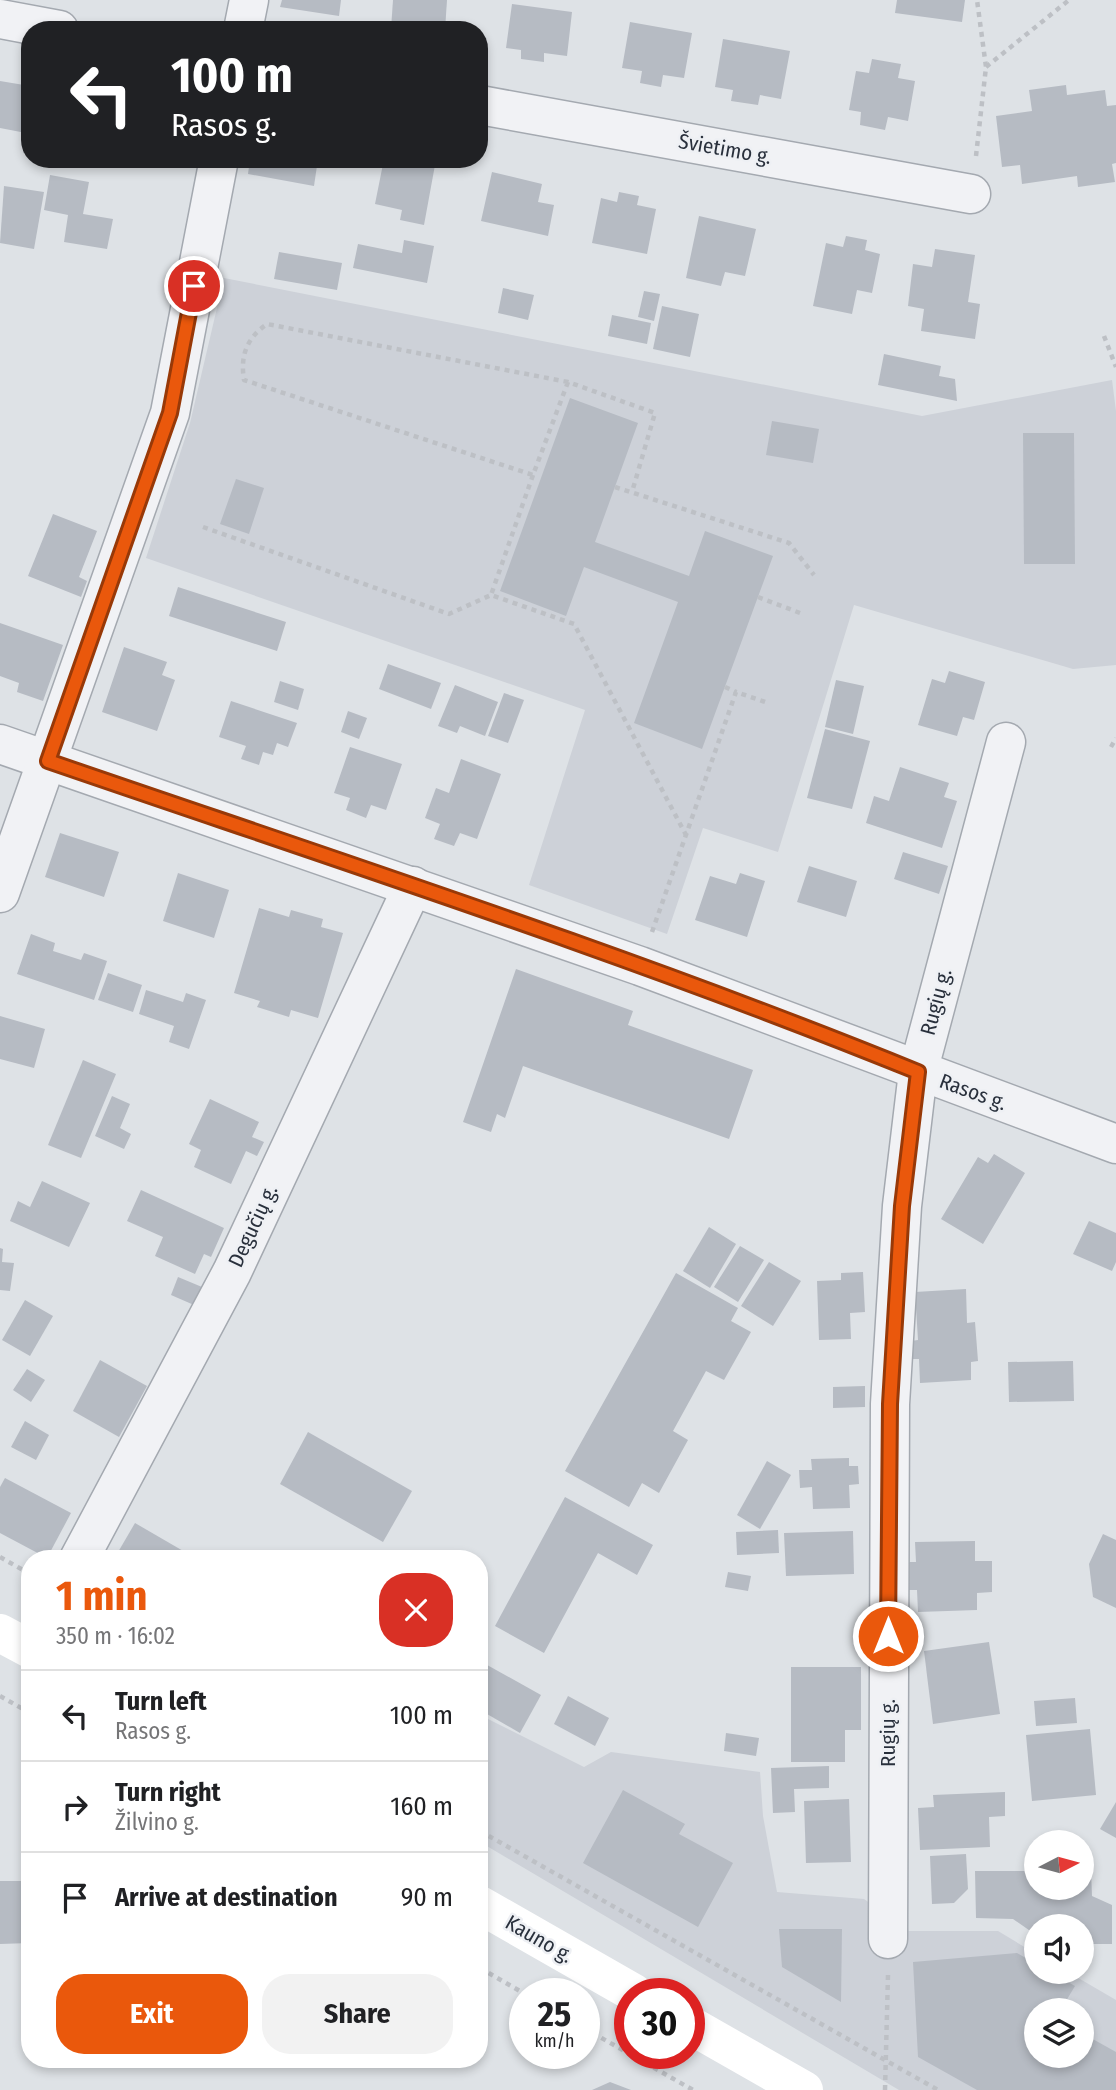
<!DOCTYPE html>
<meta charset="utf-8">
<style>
:root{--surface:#fff;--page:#f2f2f2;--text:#202124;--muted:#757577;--line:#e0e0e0;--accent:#ea580c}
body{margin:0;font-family:"Fira Sans Condensed",sans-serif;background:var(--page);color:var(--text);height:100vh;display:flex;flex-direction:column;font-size:26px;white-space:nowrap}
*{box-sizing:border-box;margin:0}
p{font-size:23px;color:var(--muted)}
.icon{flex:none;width:38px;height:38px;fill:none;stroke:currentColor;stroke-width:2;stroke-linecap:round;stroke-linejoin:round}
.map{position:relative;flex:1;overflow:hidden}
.drawer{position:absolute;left:21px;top:1550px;width:467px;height:518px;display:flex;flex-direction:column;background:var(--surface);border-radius:28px;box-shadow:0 4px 10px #0003}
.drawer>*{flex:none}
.hud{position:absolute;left:21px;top:21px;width:467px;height:147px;border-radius:28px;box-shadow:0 4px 10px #0003;background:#202124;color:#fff;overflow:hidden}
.needle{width:46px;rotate:84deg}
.tools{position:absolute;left:1024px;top:1830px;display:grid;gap:14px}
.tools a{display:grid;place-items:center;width:70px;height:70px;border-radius:50%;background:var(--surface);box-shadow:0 4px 10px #0003;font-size:35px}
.speed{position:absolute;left:509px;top:1978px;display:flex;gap:14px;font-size:35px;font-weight:700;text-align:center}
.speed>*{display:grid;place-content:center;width:91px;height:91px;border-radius:50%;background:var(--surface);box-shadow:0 4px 10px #0003;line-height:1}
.speed small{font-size:18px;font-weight:400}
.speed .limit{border:10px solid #d22;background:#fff;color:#111}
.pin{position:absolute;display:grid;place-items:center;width:60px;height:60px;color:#fff;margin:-30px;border:4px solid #fff;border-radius:50%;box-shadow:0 2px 7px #0007}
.me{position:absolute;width:77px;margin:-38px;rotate:0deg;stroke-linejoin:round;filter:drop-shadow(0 0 5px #0008)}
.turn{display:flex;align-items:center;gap:24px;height:147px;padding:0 35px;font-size:32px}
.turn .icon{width:91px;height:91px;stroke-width:2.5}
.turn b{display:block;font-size:49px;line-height:60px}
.round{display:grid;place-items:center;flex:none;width:74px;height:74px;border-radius:28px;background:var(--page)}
.overview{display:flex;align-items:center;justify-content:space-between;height:119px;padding:0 35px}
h1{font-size:42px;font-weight:700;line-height:52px;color:var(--accent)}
.action{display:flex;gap:14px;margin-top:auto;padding:14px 35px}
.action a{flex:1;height:80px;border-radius:28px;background:var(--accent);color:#fff;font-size:28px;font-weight:700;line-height:80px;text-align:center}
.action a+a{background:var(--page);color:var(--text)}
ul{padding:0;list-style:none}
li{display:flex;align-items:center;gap:21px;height:91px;padding:0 35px;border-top:2px solid var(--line)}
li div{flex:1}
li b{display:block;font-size:26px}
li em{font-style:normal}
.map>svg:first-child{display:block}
.built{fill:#cdd1d8;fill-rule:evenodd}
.building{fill:#b6bbc3}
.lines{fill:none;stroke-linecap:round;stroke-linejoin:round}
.street-casing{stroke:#a4a9b0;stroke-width:41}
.path{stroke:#bdc0c5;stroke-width:4.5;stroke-dasharray:5 5;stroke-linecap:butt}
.street{stroke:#f1f2f5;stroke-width:38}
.secondary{stroke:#fff;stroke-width:38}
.route-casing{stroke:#983908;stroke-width:18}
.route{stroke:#ea580c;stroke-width:12}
.labels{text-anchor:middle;stroke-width:5;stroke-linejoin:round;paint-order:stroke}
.street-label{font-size:21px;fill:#29303c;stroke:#eef0f4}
</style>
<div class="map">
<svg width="1116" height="2090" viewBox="0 0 1116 2090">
<rect width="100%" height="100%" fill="#dee2e6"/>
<g class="built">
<polygon points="224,278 922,416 1112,380 1116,411 1116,665 1073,669 854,605 778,852 703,828 667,934 529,885 585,710 146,558 190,423"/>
<path d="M480,1715L584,1767L611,1752L760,1772L763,1816L777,1892L864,1899L909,1931H998L1036,1954V1972H1068L1116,2000V2090H899L480,1842ZM1036,2011H1082V2056H1036Z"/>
</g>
<g class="building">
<polygon points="282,0 341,0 339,16 280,7"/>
<polygon points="393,0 447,0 445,30 391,29"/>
<polygon points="897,0 965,0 962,22 895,13"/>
<polygon points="512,4 572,12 567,56 544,53 544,62 521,59 521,50 506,48"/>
<polygon points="630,22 692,33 684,78 663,75 661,87 640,83 642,71 622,68"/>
<polygon points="723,39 790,51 781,99 760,95 758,105 731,101 733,90 715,87"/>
<polygon points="872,59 901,64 898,78 915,81 908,121 888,117 885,130 860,125 861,112 849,110 856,71 869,73"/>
<polygon points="0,81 30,86 30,154 23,153 26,133 0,128"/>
<polygon points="1066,85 1067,95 1105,90 1107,106 1116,105 1116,163 1112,164 1115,182 1078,187 1077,176 1022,184 1020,165 1002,167 996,116 1032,111 1029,90"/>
<polygon points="139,159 169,159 168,166"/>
<polygon points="250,159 318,159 314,186 248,174"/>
<polygon points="384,159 422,159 421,163 435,165 424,225 400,220 402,210 375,204"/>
<polygon points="492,172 542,184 538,202 554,205 548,236 481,221"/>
<polygon points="50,175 89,182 83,214 113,219 107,249 64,242 68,215 44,210"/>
<polygon points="4,186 44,192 34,249 0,243"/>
<polygon points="619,192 639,196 637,205 656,209 647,254 592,243 601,198 617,202"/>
<polygon points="699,216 756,229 745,276 725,272 721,286 686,278"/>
<polygon points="846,236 867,240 865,250 880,254 872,293 857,290 852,314 813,306 826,243 843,247"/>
<polygon points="404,240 434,246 427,283 353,268 358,244 402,253"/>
<polygon points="935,249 975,255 968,302 980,304 975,339 921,331 924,309 908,306 913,264 932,267"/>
<polygon points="279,252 342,263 337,290 274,279"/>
<polygon points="503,288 534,295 528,320 498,313"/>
<polygon points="644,291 660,294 654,321 638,317"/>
<polygon points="662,306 699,314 690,357 653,349"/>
<polygon points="612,315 651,323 647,344 608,336"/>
<polygon points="884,354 941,366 939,376 955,379 957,401 878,385"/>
<polygon points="570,398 638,423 595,542 689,576 705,531 773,556 702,749 634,723 678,602 584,567 566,616 500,591"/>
<polygon points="772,421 819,429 813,463 766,455"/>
<polygon points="1023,433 1074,433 1075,564 1024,564"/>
<polygon points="236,479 264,488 249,534 220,524"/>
<polygon points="53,514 97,531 79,577 87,581 81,597 28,576"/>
<polygon points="178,587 286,622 277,651 169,616"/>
<polygon points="0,623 63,645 43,701 17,692 19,683 0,676"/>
<polygon points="124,647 167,662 162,675 175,680 157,731 102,712"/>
<polygon points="388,664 441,683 431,709 379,689"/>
<polygon points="949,671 985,682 974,720 963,717 957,736 918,725 932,679 945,683"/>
<polygon points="836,680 864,686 853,734 825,727"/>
<polygon points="280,681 304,689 298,710 274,702"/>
<polygon points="455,685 498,702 485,736 460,726 457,733 438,726"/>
<polygon points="504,693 524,700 508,743 488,736"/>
<polygon points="231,701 297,723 288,747 277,743 273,755 263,752 259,765 241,759 246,746 219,737"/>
<polygon points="348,711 367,718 359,739 341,732"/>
<polygon points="825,729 870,741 852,809 807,798"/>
<polygon points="350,747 402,764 386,810 371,805 366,818 346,810 350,798 334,793"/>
<polygon points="461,759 501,774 477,839 460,833 454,846 434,839 440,824 425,818 436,788 449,793"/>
<polygon points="900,767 949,783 944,797 957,801 942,848 866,823 874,796 889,801"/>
<polygon points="60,833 119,852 104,897 45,877"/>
<polygon points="903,852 948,866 939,894 894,879"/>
<polygon points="809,866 857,881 846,917 797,902"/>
<polygon points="178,873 229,890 214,938 163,921"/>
<polygon points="740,873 765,881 747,937 695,920 710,876 736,884"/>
<polygon points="259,908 289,917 291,910 323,919 321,927 343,933 318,1018 291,1010 289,1017 257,1007 260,1001 234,993"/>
<polygon points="31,934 55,943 53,951 81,960 84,953 107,961 94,1000 17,974"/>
<polygon points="516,969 633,1011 628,1025 753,1070 729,1139 523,1066 505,1118 497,1114 491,1132 463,1122"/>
<polygon points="108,973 142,985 133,1012 98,1000"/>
<polygon points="146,990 183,1002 186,993 206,1000 189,1049 169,1042 174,1026 139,1014"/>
<polygon points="0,1016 45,1029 34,1068 0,1059"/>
<polygon points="83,1060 116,1074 81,1158 48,1145"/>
<polygon points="112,1096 130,1104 120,1128 131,1134 124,1149 95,1136"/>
<polygon points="210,1099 259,1122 252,1137 264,1142 257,1156 246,1151 231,1184 194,1167 201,1150 189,1144"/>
<polygon points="994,1154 1025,1173 983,1244 941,1219 978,1157 988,1163"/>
<polygon points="42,1181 90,1203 69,1247 10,1221 18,1201 30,1207"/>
<polygon points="141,1190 224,1228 211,1257 204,1254 195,1274 155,1256 163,1237 127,1221"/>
<polygon points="1089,1221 1116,1233 1116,1262 1112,1271 1073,1254"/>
<polygon points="709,1227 736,1244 710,1288 683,1271"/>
<polygon points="740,1246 764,1260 738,1302 714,1287"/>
<polygon points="0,1248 3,1249 2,1262 14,1263 10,1291 0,1290"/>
<polygon points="769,1262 801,1281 773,1326 741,1306"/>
<polygon points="863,1272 865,1312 850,1313 851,1339 819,1340 817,1281 841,1280 841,1273"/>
<polygon points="676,1273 738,1308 731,1321 751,1332 724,1380 706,1371 673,1431 688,1440 659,1493 642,1483 629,1507 565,1471"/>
<polygon points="178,1277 202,1287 194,1305 171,1295"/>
<polygon points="966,1289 967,1323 975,1322 978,1361 971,1362 971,1380 920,1383 919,1359 913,1359 911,1341 918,1340 915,1292"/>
<polygon points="25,1300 53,1316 30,1356 2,1340"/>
<polygon points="100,1360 147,1386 119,1437 73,1411"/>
<polygon points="1073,1361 1074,1401 1009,1402 1008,1362"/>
<polygon points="27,1369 45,1380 31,1402 13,1390"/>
<polygon points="865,1386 865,1407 833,1408 833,1387"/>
<polygon points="25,1421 49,1435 36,1460 11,1447"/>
<polygon points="308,1432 412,1491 383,1542 280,1484"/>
<polygon points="849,1458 849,1466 858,1466 859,1484 849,1485 850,1508 813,1509 812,1487 800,1488 799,1470 812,1470 811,1459"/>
<polygon points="767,1461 791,1475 760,1529 737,1515"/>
<polygon points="5,1478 71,1513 47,1558 0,1533 0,1487"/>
<polygon points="565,1497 653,1545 637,1575 598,1553 544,1653 495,1626"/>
<polygon points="135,1523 197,1559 114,1559"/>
<polygon points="778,1530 779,1553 737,1555 736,1532"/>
<polygon points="853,1531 854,1574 786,1576 784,1533"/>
<polygon points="1103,1534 1116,1540 1116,1608 1093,1597 1089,1564"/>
<polygon points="975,1541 975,1561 992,1561 992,1592 977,1593 977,1610 918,1612 917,1590 906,1590 906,1562 916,1562 915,1542"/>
<polygon points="728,1572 751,1576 748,1591 725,1587"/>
<polygon points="989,1642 1000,1714 933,1724 924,1651"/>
<polygon points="480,1661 541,1695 520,1733 480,1710"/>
<polygon points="791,1667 861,1667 861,1730 845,1730 845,1762 791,1762"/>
<polygon points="568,1696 609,1718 595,1746 554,1724"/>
<polygon points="1075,1698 1077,1723 1036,1726 1034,1701"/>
<polygon points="1090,1729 1096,1795 1032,1801 1026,1735"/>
<polygon points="726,1733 759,1738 756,1756 724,1751"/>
<polygon points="829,1766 829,1788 794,1789 795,1812 773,1813 771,1768"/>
<polygon points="623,1790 685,1824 679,1834 733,1863 698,1927 583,1863"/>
<polygon points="1005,1792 1005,1816 989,1817 990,1847 920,1850 918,1808 934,1807 933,1795"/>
<polygon points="849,1799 851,1862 806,1863 804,1801"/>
<polygon points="1116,1802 1116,1838 1100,1829"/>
<polygon points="966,1854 968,1889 954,1903 932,1904 930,1856"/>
<polygon points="1082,1870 1091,1870 1092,1896 1112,1905 1112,1944 1082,1944 1082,1927 1036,1927 1036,1935 1013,1919 976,1918 975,1871 1036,1871 1036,1888 1082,1888"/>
<polygon points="0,1881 30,1881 30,1943 0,1944"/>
<polygon points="779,1929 842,1929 841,2002 782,1967"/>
<polygon points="1017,1953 1036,1964 1036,1972 1050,1972 1075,1986 1066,2001 1085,2011 1036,2011 1036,2056 1082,2056 1082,2033 1116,2052 1116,2090 977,2090 918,2057 913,1962"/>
<polygon points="610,2082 631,2090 592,2090"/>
</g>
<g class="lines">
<g class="street-casing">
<g id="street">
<polyline points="0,19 59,30"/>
<polyline points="243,30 249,0"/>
<polyline points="480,105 971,194"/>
<polyline points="0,744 640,966 1116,1144"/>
<polyline points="0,893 170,413 219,159"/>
<polyline points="79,1559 232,1272 413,886"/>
<polyline points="888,1939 890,1404 902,1206 918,1072 1006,742"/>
</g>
</g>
<g class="path">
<polyline points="986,67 1069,0"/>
<polyline points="976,156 986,67 977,0"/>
<polyline points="1104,336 1116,367"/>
<path d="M568,382L533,475L244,380C240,355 247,338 267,324L568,382L655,413L632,492"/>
<polyline points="533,475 491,595 574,624 686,835"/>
<polyline points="615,487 789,543 814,575"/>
<polyline points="203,527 449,614 491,595"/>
<polyline points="758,597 800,613"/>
<polyline points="725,687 736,692"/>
<polyline points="1111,747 1116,738"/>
<polyline points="652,932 736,692 768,703"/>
<polyline points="0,1557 30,1574"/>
<polyline points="0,1696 30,1713"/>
<polyline points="480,1831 938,2090"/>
<polyline points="480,1968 525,1994"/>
<polyline points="584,2028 693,2090"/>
<polyline points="885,2090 888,1975"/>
</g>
<use href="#street" class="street"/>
<g class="secondary">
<polyline points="0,1633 30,1649"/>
<polyline points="480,1905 634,1993"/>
<polyline points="690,2025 804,2090"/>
</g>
</g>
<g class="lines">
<g class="route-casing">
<path id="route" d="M194,286L170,413L48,761C339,861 633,956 918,1072L902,1206L890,1404L888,1636"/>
</g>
<use href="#route" class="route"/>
</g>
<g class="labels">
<g class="street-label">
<text transform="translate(725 149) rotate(10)" y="7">Švietimo g.</text>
<text transform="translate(936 1002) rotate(-75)" y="7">Rugių g.</text>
<text transform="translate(973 1092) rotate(20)" y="7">Rasos g.</text>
<text transform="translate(253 1226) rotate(-65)" y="7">Degučių g.</text>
<text transform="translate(888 1733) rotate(-90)" y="7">Rugių g.</text>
<text transform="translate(539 1939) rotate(30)" y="7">Kauno g.</text>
</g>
</g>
</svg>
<div class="tools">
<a><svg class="needle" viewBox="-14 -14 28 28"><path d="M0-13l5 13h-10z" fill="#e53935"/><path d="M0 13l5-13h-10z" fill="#757577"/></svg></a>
<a><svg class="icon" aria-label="sound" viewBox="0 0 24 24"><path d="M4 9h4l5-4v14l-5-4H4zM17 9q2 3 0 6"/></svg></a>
<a><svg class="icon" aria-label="layers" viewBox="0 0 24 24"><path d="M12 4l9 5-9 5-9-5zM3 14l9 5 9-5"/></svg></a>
</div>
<div class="speed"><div>25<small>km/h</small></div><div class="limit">30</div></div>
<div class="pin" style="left:194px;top:286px;background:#d93025"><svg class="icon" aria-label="arrive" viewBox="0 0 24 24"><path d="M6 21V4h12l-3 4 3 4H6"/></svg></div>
<svg class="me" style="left:888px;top:1636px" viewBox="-20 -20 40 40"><circle r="17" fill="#ea580c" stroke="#fff" stroke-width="3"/><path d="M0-11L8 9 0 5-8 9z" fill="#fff"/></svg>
<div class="hud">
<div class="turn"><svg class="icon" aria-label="left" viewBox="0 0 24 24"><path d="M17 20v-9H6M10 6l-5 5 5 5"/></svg><div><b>100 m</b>Rasos g.</div></div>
</div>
<section class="drawer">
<div class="overview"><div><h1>1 min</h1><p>350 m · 16:02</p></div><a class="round" style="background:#d93025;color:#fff"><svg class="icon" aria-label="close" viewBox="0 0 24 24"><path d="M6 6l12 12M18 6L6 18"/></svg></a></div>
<ul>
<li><svg class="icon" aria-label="left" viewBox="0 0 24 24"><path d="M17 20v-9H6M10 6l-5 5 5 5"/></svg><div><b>Turn left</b><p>Rasos g.</p></div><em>100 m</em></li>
<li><svg class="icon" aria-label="right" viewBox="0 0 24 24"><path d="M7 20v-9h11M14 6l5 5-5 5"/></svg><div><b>Turn right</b><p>Žilvino g.</p></div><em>160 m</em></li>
<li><svg class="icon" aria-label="arrive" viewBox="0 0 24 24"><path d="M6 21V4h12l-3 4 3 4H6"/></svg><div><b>Arrive at destination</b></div><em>90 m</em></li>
</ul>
<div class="action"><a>Exit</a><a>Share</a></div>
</section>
</div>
